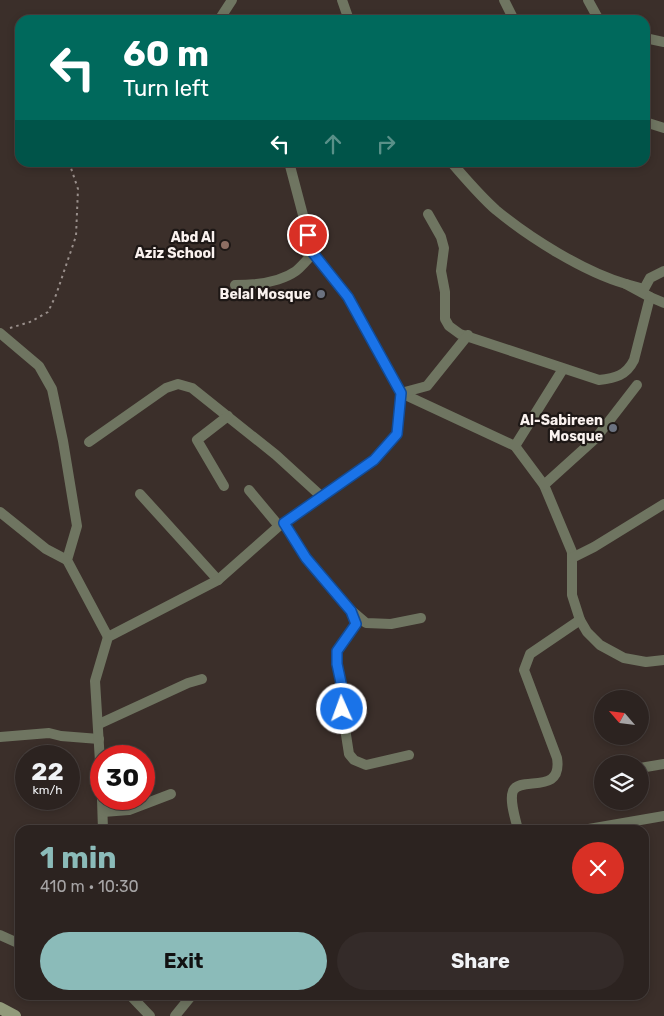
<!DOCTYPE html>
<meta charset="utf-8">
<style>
:root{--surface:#2c2320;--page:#342b29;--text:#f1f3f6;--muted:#a6a4a5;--line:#48403e;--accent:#8bbbb9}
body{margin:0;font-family:Rubik,sans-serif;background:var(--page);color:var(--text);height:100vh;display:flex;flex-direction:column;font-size:19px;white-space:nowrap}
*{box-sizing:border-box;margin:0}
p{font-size:16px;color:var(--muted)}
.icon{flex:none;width:28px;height:28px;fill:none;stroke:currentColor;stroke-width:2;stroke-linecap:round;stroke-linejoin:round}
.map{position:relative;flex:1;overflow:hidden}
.details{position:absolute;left:15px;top:825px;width:634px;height:175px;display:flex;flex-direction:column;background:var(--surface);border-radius:15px;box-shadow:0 2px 8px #0003,0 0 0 1px var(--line)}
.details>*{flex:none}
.guide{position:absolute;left:15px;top:15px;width:635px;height:152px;border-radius:15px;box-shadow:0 2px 8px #0003,0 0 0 1px var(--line);background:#00695c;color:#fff;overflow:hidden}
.needle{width:32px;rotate:298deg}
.tools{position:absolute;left:594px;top:690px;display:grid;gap:10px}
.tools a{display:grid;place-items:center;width:55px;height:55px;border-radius:50%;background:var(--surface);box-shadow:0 2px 8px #0003,0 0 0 1px var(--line);font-size:25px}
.speed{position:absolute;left:15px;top:745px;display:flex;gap:10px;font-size:25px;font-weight:700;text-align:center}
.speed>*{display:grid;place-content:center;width:65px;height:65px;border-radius:50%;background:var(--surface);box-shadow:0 2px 8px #0003,0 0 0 1px var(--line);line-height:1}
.speed small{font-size:12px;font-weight:400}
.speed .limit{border:8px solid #d22;background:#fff;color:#111}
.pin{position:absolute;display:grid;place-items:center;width:42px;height:42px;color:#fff;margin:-21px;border:2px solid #fff;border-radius:50%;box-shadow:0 1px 5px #0007}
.me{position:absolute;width:55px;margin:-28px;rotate:358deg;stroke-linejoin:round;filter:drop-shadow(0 0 4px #0008)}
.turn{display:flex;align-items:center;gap:18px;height:105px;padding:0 25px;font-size:22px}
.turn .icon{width:65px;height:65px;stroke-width:2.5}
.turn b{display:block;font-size:35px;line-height:42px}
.lanes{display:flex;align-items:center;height:48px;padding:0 25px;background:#0003;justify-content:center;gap:25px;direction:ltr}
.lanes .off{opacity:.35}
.round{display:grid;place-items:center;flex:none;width:52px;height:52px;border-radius:26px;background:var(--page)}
.head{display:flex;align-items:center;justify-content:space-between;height:85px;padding:0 25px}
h1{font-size:30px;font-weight:700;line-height:38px;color:var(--accent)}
.primary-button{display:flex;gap:10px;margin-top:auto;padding:10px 25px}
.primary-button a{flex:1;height:58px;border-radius:30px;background:var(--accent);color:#111;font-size:20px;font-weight:700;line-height:58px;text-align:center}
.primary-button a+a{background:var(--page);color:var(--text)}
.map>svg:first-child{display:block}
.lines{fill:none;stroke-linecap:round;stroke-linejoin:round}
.path{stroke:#998f8b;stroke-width:2;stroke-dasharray:2.5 4;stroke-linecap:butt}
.minor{stroke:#6f7561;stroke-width:10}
.secondary{stroke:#919a7a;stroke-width:12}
.route-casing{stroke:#114b97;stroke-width:12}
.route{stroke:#1a73e8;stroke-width:9}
.education-dot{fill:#8d6e63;stroke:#1e1816;stroke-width:2}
.worship-dot{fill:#6b7280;stroke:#1e1816;stroke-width:2}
.labels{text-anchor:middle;stroke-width:4.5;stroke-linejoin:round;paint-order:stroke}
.poi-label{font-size:14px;font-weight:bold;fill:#faf2ef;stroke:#1e1816;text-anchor:end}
</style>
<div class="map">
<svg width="664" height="1016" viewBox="0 0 664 1016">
<rect width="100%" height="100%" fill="#3b2f2a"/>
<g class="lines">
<polyline class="path" points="10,328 30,322 48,312 56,295 76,236 78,189 69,162"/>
<g class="minor">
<polyline points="342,0 349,20"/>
<polyline points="504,0 514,20"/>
<polyline points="588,0 599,20"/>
<polyline points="219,20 232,0"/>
<polyline points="645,38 664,42"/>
<polyline points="645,122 664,128"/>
<polyline points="289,162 313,253 348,297 401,393 515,446 544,485 572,552 572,595 580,620 587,632 600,645 624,658 646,662 664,660"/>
<path d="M451,162C465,178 480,196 496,210C530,238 584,272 626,284"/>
<path d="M428,214L441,237L444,248L441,271L445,292V319L449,326L460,334L599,380C615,378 626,376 634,360L650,297L626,284L644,289L650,278L664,271"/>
<path d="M235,285C255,285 279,283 296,271C302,266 308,259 313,253"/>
<polyline points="650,297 664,303"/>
<polyline points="0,333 39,366 52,389 63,441 77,526 67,560 108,637"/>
<polyline points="89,442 166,388 178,384 192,388 276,455 322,497"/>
<polyline points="515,446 563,369"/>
<polyline points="544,485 596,438 637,385"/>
<polyline points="224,486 197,440 228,416"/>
<polyline points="249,490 279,526"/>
<polyline points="140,494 218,580"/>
<polyline points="0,512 46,549 67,560"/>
<polyline points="284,523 306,558 351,611 356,624 337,651 337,664 344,697 342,709 349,754 354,760 366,765 409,755"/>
<polyline points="572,558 594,547 664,504"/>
<polyline points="352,611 366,623 391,624 421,618"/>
<polyline points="99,724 188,683 202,679"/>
<polyline points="0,737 49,733 61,736 99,739"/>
<polyline points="640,768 664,764"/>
<polyline points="101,778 95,681 108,637 218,580 279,526 374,460 397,434 401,393 427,386 468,335"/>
<polyline points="102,799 103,830"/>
<polyline points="103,812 129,810 171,794"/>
<path d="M518,830C516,820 509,801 513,791C520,775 563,796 557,758L524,670L530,654L580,620"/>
<polyline points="583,830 664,816"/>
<polyline points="0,935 20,944"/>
<polyline points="130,995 150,1016"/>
<polyline points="175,1016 192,995"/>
</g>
<polyline class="secondary" points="0,1008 15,1016"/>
</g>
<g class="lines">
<g class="route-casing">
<polyline id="route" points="308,235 313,253 348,297 401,393 397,434 374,460 284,523 306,558 351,611 356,624 337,651 337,664 344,697 342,709"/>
</g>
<use href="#route" class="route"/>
</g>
<circle class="education-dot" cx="225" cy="245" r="5"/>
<g class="worship-dot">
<circle cx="321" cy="294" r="5"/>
<circle cx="613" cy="428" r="5"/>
</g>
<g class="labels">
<g class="poi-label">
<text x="215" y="242">Abd Al<tspan x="215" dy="16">Aziz School</tspan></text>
<text x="311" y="299">Belal Mosque</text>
<text x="603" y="425">Al-Sabireen<tspan x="603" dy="16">Mosque</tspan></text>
</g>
</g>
</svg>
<div class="tools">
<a><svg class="needle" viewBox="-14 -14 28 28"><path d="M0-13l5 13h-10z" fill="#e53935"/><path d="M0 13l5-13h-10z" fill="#a6a4a5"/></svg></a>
<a><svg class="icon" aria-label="layers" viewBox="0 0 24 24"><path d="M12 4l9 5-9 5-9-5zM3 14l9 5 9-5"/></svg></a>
</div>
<div class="speed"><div>22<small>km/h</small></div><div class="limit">30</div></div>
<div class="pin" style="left:308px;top:235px;background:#d93025"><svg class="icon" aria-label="arrive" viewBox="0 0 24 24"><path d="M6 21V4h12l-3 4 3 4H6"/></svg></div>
<svg class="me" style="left:342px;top:709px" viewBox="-20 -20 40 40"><circle r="17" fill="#1a73e8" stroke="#fff" stroke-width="3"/><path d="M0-11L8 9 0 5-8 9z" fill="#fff"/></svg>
<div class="guide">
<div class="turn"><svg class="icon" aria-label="left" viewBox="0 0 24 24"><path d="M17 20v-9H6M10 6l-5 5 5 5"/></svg><div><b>60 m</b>Turn left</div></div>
<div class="lanes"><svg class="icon" aria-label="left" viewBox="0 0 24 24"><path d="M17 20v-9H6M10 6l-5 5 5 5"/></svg><svg class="icon off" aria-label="ahead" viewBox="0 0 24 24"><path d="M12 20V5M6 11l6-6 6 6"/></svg><svg class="icon off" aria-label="right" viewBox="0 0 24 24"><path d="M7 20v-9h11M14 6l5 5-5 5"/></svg></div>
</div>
<section class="details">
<div class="head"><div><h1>1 min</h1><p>410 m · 10:30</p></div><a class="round" style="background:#d93025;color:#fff"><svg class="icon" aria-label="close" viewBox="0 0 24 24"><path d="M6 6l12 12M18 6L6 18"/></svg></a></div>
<div class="primary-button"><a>Exit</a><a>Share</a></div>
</section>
</div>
